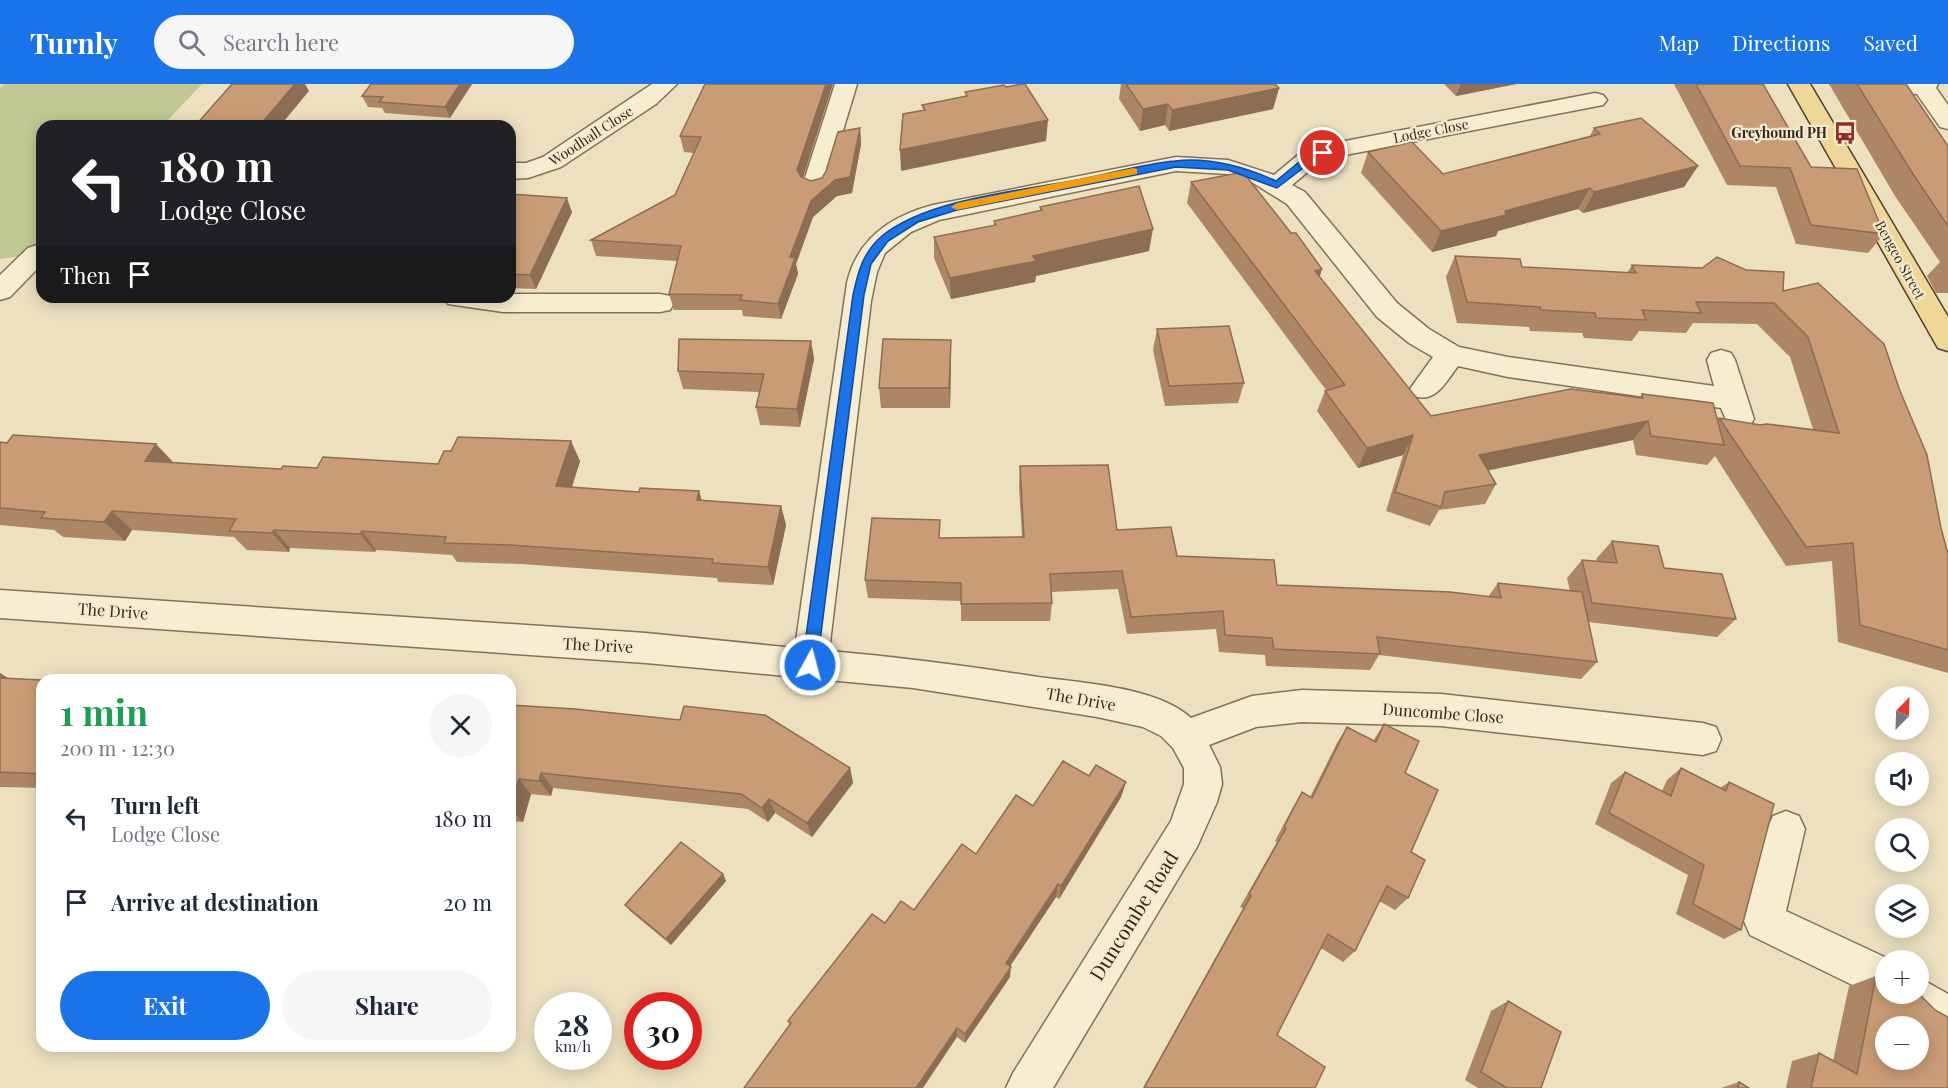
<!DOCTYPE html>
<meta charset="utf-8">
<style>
:root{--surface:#fff;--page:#f6f6f7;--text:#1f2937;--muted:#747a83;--accent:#1a73e8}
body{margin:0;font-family:"Playfair Display",serif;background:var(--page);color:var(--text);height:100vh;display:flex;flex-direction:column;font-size:22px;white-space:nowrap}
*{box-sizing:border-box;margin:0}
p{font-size:20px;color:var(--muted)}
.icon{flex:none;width:33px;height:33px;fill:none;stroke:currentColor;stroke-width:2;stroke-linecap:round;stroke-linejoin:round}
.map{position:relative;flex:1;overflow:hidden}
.drawer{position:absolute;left:36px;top:590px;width:480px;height:378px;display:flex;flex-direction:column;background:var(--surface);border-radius:18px;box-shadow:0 3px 15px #0003}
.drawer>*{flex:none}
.hud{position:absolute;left:36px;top:36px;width:480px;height:183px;border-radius:18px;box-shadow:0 3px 15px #0003;background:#202124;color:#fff;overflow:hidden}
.needle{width:39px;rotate:23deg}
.fabs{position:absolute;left:1875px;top:602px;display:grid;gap:12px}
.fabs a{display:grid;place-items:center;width:54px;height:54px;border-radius:50%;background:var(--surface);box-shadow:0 3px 15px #0003;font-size:30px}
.speed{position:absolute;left:534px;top:908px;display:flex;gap:12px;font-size:30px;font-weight:700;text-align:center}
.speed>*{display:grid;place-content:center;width:78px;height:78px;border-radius:50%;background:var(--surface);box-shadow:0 3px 15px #0003;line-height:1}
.speed small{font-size:15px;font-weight:400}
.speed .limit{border:9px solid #d22;background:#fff;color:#111}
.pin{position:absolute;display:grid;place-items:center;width:51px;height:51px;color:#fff;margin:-26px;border:3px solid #fff;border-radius:50%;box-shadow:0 2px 6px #0007}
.me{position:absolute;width:66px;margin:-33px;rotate:7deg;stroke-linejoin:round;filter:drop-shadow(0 0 4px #0008)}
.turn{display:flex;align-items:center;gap:21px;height:126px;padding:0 24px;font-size:27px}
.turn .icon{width:78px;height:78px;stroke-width:2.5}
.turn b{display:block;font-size:42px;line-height:51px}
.then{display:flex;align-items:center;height:57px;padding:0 24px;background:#0003;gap:12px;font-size:22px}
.round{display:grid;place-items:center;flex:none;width:63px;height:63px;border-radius:32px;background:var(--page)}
.head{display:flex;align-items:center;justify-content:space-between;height:102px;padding:0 24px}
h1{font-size:36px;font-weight:700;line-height:45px;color:#1e9e55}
.cta{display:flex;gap:12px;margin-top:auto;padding:12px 24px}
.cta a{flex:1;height:69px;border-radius:36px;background:var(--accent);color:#fff;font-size:24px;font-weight:700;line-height:69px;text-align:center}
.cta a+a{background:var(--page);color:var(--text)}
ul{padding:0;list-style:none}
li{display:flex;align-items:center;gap:18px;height:84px;padding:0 24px}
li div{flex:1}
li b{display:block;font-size:22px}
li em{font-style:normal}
header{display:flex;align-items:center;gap:36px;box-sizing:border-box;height:84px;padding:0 30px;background:var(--accent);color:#fff}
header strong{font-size:28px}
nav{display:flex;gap:33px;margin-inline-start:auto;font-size:21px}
.search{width:420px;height:54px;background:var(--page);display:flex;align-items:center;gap:15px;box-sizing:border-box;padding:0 21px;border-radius:33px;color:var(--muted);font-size:22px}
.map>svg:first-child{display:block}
.green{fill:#c0c993}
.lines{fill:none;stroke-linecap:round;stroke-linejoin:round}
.minor-casing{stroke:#837158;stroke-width:3}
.major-casing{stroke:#513f2c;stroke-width:3}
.minor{fill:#f7eed1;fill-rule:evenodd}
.major{fill:#efd897;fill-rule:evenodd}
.wall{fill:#ad8665}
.shaded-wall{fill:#8d6d53}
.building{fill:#c99c76;stroke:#8d6d53;stroke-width:1.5;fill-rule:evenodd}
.route{fill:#1a73e8;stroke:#114b97;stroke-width:1.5}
.slow{fill:#f59e0b}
.labels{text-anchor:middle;stroke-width:4.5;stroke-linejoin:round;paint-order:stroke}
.far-street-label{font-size:14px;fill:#33281c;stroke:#f4ebce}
.far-poi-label{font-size:14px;font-weight:bold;fill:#33281c;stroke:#f4ebce;text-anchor:end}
.street-label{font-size:16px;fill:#33281c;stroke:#f4ebce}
.near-street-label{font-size:20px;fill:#33281c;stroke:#f4ebce}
</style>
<header>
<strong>Turnly</strong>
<div class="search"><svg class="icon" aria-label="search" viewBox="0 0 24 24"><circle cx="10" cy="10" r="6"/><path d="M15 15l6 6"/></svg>Search here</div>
<nav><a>Map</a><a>Directions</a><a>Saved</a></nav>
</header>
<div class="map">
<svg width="1948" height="1004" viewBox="0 0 1948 1004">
<rect width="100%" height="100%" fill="#ece0bf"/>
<polygon class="green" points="5,0 202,0 162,42 42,42 42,165 37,170 0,175 0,4"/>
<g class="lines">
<g class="minor-casing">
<g id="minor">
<polygon points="652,0 677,0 656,20 561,83 528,94 510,95 510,79 526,79 543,73"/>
<polygon points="835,0 857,0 826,103 823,108 814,111 805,108 802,103"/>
<polygon points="1854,0 1938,0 1936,4 1948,21 1948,45 1940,43 1917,10 1865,7 1857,5"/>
<path d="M1595,9L1603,11L1607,16L1603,21L1330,74L1316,81L1292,101L1305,108L1397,219L1429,245L1459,263L1508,273L1714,302L1707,276L1711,269L1721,266L1731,269L1735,276L1754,335L1749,343L1739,346L1729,343L1721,324L1508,293L1458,282C1445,299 1436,319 1414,312L1410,305L1433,273L1409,259L1377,233L1287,120L1250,97L1227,90L1176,87L939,136L911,148L885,169L877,188L871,217L829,567C899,573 968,582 1038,593C1083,599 1157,603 1191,634L1252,612L1302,606L1441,610L1703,639L1716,643L1721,655L1716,667L1703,671L1441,642L1302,638L1256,643L1209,661L1220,683L1222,700L1217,718L1197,763L1053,1004H1006L1013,989L1171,737L1184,700V684L1173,664L1161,652L1143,643L1097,633L913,604L646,579L0,534V506L646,549L795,564L847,199C857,155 891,132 933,121L1176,73L1228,76L1274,91L1298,71L1314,63Z"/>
<polygon points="37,161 42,163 42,180 10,213 0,216 0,191 28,164"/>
<polygon points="510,210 660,210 670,212 674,219 670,226 660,228 503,228 448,220 444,213 510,213"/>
<path d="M1786,727L1799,732L1805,745L1786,827L1891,876H1886V909H1918V893L1948,910V955C1929,947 1898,934 1889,914L1886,916L1871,910L1750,851L1744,837L1767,745L1773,732Z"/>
</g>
</g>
<g class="major-casing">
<polygon id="major" points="1788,0 1810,0 1948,233 1948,267 1938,264"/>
</g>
<use href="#minor" class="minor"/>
<use href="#major" class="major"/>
</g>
<g class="wall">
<polygon points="472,0 450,34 385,29 382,24 368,23 362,12"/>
<polygon points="833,0 803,94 811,97 822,94 860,44 861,60 852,109 837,112 813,133 796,180 798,190 781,235 743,232 742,226 674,226 669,210 677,177 596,172 591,156 675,111 694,69 684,68 680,52"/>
<polygon points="1121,0 1275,0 1279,4 1273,25 1169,47 1165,41 1140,47 1119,15"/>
<polygon points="1444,0 1516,0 1456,12"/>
<polygon points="1674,0 1763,0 1811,83 1884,150 1868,169 1796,160 1776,103 1727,101"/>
<polygon points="1829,0 1906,0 1948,62 1948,209 1936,209 1927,192 1940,178 1895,112"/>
<polygon points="1594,44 1698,82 1684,103 1583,129 1578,125 1498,147 1496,152 1432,168 1361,89 1368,68 1443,90 1590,52"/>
<polygon points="1191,98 1320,193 1431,332 1639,314 1642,310 1717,336 1719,334 1760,341 1813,345 1790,273 1757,240 1693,239 1686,249 1639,247 1632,257 1584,254 1582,249 1530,247 1529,243 1457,239 1446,193 1455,172 1522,183 1627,189 1632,181 1783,207 1941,444 1948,470 1948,589 1838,558 1832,477 1786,482 1715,372 1707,381 1636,371 1633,356 1488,386 1496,400 1485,420 1439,426 1430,442 1386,427 1403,371 1358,384 1317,327 1325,307 1326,306 1187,119"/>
<polygon points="510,110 572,128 536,205 510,204"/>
<polygon points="1040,123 1149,167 1036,192 1035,198 951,215 934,174 934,153 994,142 994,137 1040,127"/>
<polygon points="1157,245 1244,299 1238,319 1165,322 1153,266"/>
<polygon points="811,257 814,275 800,343 760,341 756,323 759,308 683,305 678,287"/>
<polygon points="951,277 950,324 881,324 879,304"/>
<polygon points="0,358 174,379 281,385 438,380 580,377 572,403 702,417 781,422 786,441 773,501 718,498 717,494 521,480 457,478 452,471 376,466 375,468 290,464 289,468 247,466 234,453 132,446 125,457 63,453 54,446 0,441"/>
<polygon points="1020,382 1117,446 1177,472 1277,501 1488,513 1498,499 1570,507 1567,494 1582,476 1597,477 1596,475 1612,457 1664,484 1736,535 1717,553 1588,538 1597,578 1581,595 1379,571 1370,586 1266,582 1265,571 1219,568 1216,545 1127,550 1118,505 1051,508 1052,519 1050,537 961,537 961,517 868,514 865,496 941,454 1022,453 1019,402"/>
<polygon points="0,589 8,594 42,596 42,704 0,703"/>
<polygon points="510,621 850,684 853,699 812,753 775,729 768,738 748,725 553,704 551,712 531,710 523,738 510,737"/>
<polygon points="1384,640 1405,689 1411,768 1408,814 1395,826 1379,817 1355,867 1343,878 1321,864 1277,951 1315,1004 1143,1004 1243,824 1240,823 1277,758 1275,757 1293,723 1302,708 1310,713 1337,659 1347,643 1373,657"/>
<polygon points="1681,684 1720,704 1729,698 1741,846 1724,855 1676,830 1688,791 1595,740 1611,699 1625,688 1662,707 1667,696"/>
<polygon points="1089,692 1126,698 1121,713 1059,815 1056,813 1010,882 1010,893 965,959 957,953 790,941 788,937 885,839 914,826 976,770 1033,722"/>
<polygon points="723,790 726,797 671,861 630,827 625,821"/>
<polygon points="1876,892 1935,926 1948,1004 1786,1004 1792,977 1819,969 1833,977 1849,902"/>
<polygon points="1508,917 1541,1004 1478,1004 1465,996 1491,927"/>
<polygon points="1739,998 1749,1004 1721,1004"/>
</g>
<g class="shaded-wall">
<polygon points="295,0 305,0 309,7 280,42 259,42"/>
<polygon points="460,0 472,0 450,34 445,23"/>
<polygon points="826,0 833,0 800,102 797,86"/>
<polygon points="1461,0 1516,0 1456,12"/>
<polygon points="1279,4 1273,25 1169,47 1172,26"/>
<polygon points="1168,20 1165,41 1140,47 1143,25"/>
<polygon points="1048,36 1046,57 901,87 900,66"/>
<polygon points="860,44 861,60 852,109 837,112 813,133 796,180 798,190 781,235 778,220 790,173 811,117 835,96"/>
<polygon points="1698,82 1684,103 1583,129 1594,108"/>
<polygon points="1590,104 1578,125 1498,147 1496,152 1432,168 1441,147 1505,127"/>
<polygon points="567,114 572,128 536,205 530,191"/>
<polygon points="1153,145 1149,167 1036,192 1035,198 951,215 950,194 1033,172"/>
<polygon points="1322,185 1316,206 1315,187"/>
<polygon points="951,256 951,277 950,324 949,304"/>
<polygon points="811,257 814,275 800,343 797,325"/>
<polygon points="1648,337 1633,356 1467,391 1479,371"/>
<polygon points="1413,351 1403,371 1358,384 1367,364"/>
<polygon points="571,357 580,377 566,421 556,402"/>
<polygon points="156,360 175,380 145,377"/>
<polygon points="699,407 705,426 697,416"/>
<polygon points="781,422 786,441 773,501 768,483"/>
<polygon points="112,427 132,446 125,457 104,438"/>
<polygon points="274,446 290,464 289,468 272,449"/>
<polygon points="362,447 376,466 375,468 360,450"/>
<polygon points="0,589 15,599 0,605"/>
<polygon points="850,684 853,699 812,753 807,739"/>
<polygon points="541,689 553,704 551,712 539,697"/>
<polygon points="519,695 531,710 523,738 510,724"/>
<polygon points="1126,698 1121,713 1059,815 1061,802"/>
<polygon points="769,715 775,729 768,738 762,724"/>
<polygon points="723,790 726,797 671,861 666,855"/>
<polygon points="1058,800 1056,813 1005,890 1006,879"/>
<polygon points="1011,883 1010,893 965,959 965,950"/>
<polygon points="957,944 957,953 923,1004 916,1004"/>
</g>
<g class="building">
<polygon points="232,0 295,0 259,42 195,42"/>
<polygon points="371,0 460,0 445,23 379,18 383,13 362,12"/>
<polygon points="705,0 826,0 797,86 801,93 811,97 822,94 826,87 838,48 860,44 850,93 835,96 811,117 790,173 795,174 778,220 740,216 742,211 669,210 681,162 591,156 675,111 701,53 680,52"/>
<polygon points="1022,0 1025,0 1048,36 900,66 903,30 925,26 922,21 967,12 965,8 1004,1 1006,3"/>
<polygon points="1126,0 1275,0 1279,4 1172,26 1168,20 1143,25"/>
<polygon points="1696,0 1763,0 1811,83 1857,85 1884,150 1811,141 1790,84 1740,82"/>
<polygon points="1857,0 1906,0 1948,62 1948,142 1913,90"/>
<polygon points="1641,34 1698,82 1594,108 1590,104 1505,127 1506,131 1441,147 1368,68 1412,58 1443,90 1600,50 1594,44"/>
<polygon points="1243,88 1291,149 1296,149 1322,185 1315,187 1431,332 1571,305 1643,314 1642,310 1713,319 1724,361 1651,352 1648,337 1479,371 1496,400 1445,408 1441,423 1395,408 1413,351 1367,364 1325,307 1345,301 1191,98"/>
<polygon points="1139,102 1153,145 1033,172 1036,177 950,194 934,153 996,141 994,137 1042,126 1040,123"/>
<polygon points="510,110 567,114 530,191 510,190"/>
<polygon points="1455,172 1520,175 1522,183 1636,189 1632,181 1702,184 1717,173 1746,186 1784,188 1783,207 1818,199 1884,260 1900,307 1927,371 1941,444 1948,470 1948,566 1860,541 1853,459 1806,463 1719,334 1760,341 1767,340 1839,349 1808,253 1774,219 1696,218 1701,229 1642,226 1646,236 1596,234 1595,229 1541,226 1540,223 1467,218"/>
<polygon points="1229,242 1244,299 1169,302 1157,245"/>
<polygon points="679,255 811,257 797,325 756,323 764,290 678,287"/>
<polygon points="883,255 951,256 949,304 879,304"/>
<polygon points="13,351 156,360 145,377 281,385 283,382 317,384 323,373 438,380 444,367 451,367 458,353 571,357 556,402 639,408 640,404 699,407 697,416 781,422 768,483 712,479 713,475 510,461 444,459 446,453 362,447 360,450 274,446 272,449 229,447 236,435 112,427 104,438 41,434 45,428 0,424 0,358 7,359"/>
<polygon points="1108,381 1117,446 1171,443 1177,472 1274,476 1277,501 1450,508 1501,514 1498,499 1582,508 1597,578 1377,553 1380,570 1274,565 1272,554 1225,551 1223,527 1131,533 1122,487 1050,490 1052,519 961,520 961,499 865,496 872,434 940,436 939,454 1024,453 1020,382"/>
<polygon points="1612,457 1658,462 1664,484 1722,490 1736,535 1592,519 1582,476 1617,479"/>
<polygon points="69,593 162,595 67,596"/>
<polygon points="0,594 42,596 42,690 0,688"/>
<polygon points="510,621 575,625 680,636 684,622 765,631 850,684 807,739 769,715 762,724 741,710 541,689 539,697 519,695 510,722"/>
<polygon points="1384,640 1419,657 1405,689 1438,706 1411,768 1425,776 1408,814 1387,802 1355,867 1328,850 1277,951 1325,983 1315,1004 1144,1004 1251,812 1249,810 1286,744 1284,743 1302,708 1312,714 1347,643 1376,658"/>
<polygon points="1063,677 1089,692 1096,681 1126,698 1061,802 1058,800 1006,879 1011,883 989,915 965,950 957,944 916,1004 744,1004 791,939 788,937 872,830 885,839 901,817 914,826 962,760 976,770 1016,711 1033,722"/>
<polygon points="1681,684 1726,707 1729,698 1774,720 1741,846 1693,820 1704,781 1609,729 1625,688 1671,712"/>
<polygon points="681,758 723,790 666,855 625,821"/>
<path d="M1876,892L1886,896V909H1918L1935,926L1948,933V1004H1811L1819,969L1857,990ZM1886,942H1918V975H1886Z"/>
<polygon points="1508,917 1561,948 1541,1004 1507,1004 1481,988"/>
<polygon points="1739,998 1749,1004 1738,1004"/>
</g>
<path class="route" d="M1323,66L1328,69L1327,71L1311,78L1277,104L1228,86L1176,83L957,126L918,138L888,157L871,180L864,211L817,581L815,586L810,587L804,586L802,581L853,211C858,188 863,168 882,152C927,115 1020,107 1077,96C1109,90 1142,80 1175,77C1210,73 1245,83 1276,97L1304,74Z"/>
<polygon class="slow" points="1134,84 1137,85 1137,90 957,126 951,123 957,119"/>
<defs>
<g id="bus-bare" transform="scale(1.8)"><path d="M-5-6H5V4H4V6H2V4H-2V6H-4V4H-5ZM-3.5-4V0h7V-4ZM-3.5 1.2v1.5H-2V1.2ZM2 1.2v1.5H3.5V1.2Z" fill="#902e2a" stroke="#f4ebce" stroke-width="2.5" paint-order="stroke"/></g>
</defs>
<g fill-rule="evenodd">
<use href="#bus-bare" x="1845" y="49"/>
</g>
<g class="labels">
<g class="far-street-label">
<text transform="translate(1431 47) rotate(-11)" y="5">Lodge Close</text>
<text transform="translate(591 52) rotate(-33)" y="5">Woodhall Close</text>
<text transform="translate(1900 176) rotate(61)" y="5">Bengeo Street</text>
</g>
<g class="far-poi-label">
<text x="1827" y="54">Greyhound PH</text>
</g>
<g class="street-label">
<text transform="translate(113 527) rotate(4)" y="6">The Drive</text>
<text transform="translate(598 561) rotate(3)" y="6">The Drive</text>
<text transform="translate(1081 615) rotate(10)" y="6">The Drive</text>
<text transform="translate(1443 629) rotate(4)" y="6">Duncombe Close</text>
</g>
<g class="near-street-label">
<text transform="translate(1134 832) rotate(-58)" y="7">Duncombe Road</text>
</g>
</g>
</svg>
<div class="fabs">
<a><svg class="needle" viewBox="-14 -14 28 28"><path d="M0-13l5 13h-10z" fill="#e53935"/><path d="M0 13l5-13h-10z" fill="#747a83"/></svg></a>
<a><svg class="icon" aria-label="sound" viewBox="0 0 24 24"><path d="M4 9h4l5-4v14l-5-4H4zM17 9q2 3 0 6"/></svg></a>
<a><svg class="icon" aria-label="search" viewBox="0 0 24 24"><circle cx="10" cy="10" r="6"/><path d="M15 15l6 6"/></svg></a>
<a><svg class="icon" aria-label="layers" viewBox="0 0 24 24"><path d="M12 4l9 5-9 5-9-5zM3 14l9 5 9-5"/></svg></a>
<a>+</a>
<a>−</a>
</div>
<div class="speed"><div>28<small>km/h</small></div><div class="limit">30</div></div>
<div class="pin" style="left:1323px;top:69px;background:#d93025"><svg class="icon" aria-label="arrive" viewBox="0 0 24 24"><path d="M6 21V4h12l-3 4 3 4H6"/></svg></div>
<svg class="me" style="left:810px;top:581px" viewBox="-20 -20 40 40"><circle r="17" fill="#1a73e8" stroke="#fff" stroke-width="3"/><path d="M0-11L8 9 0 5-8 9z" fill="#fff"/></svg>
<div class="hud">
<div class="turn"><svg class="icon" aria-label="left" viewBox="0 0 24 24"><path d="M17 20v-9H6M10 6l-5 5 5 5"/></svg><div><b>180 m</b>Lodge Close</div></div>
<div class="then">Then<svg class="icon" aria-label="arrive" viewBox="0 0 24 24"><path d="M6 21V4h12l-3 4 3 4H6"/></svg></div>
</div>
<section class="drawer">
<div class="head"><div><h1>1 min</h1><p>200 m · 12:30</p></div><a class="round"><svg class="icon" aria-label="close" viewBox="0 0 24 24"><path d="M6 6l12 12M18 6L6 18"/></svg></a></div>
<ul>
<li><svg class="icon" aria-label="left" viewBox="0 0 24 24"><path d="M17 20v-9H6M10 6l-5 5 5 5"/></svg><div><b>Turn left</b><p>Lodge Close</p></div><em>180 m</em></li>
<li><svg class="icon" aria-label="arrive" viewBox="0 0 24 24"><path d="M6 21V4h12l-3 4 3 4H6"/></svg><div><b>Arrive at destination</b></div><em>20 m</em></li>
</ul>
<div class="cta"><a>Exit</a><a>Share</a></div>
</section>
</div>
